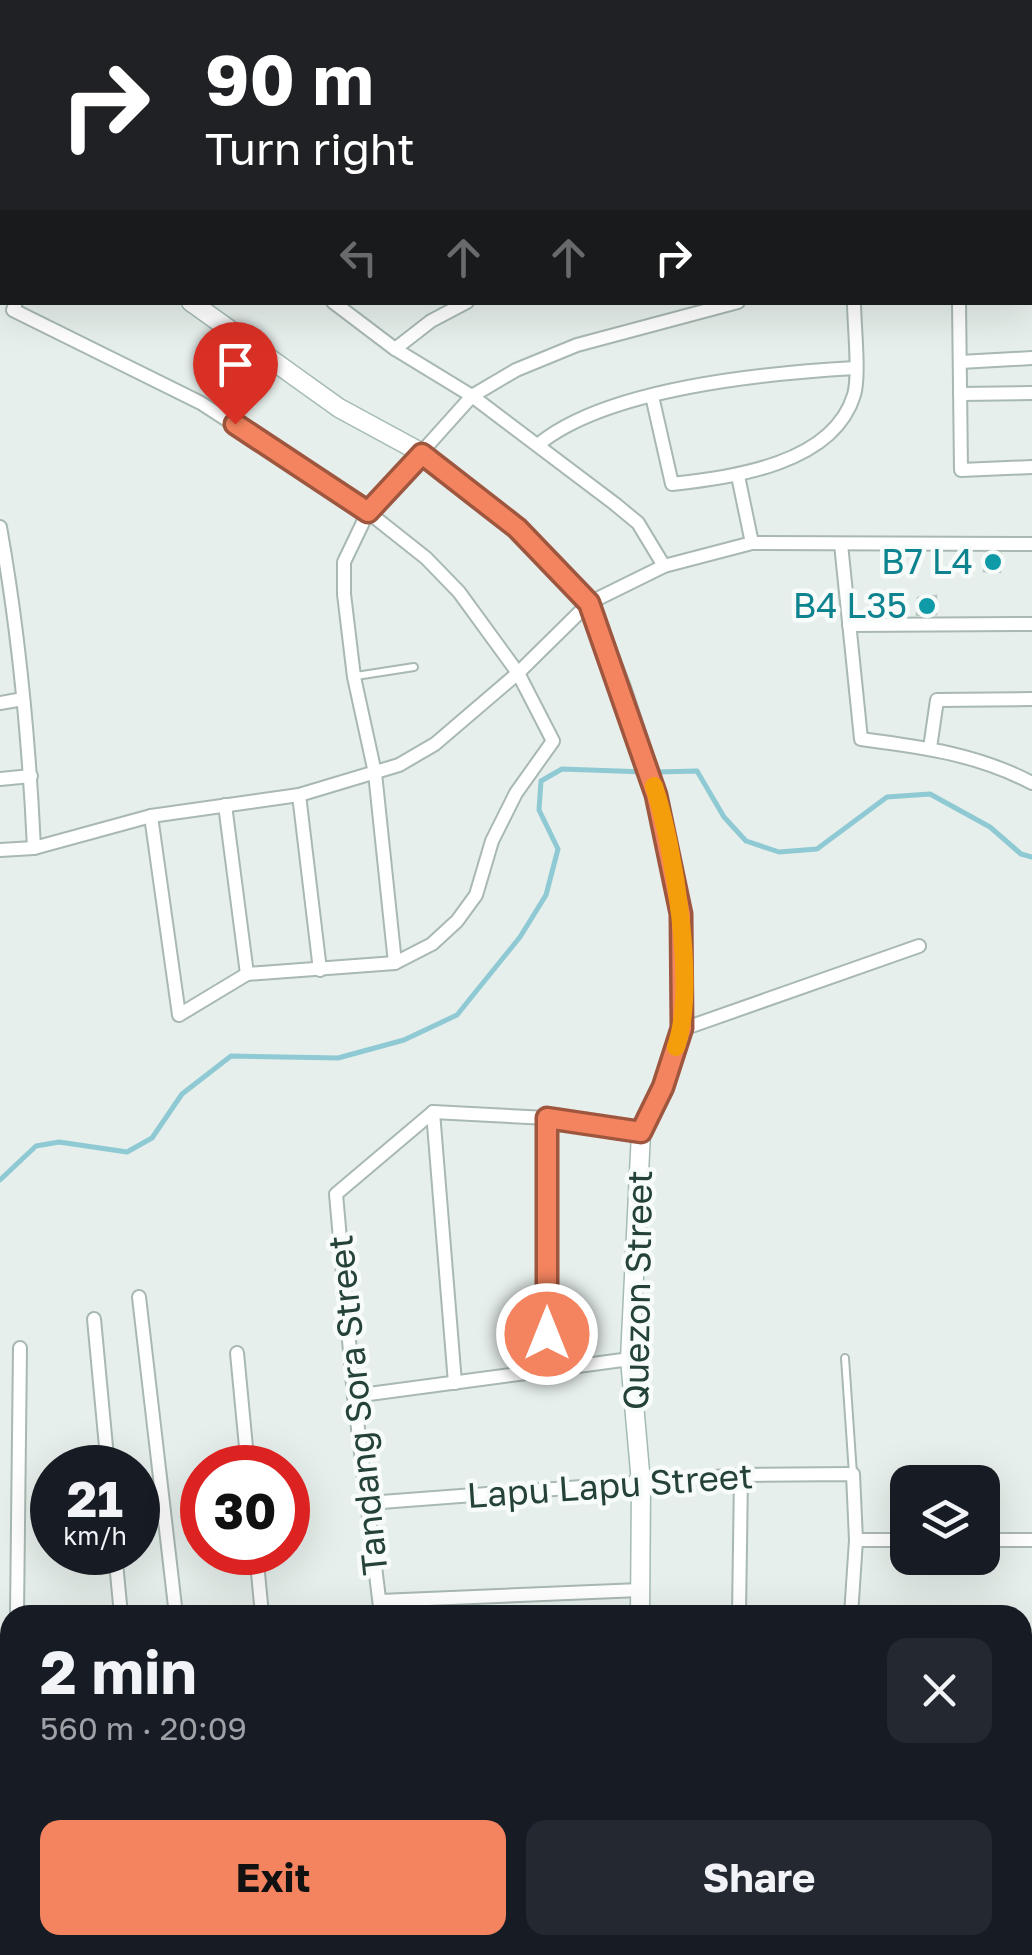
<!DOCTYPE html>
<meta charset="utf-8">
<style>
:root{--surface:#171b24;--page:#242831;--text:#f1f3f6;--muted:#9ea1a6;--accent:#f4845f}
body{margin:0;font-family:"Golos Text",sans-serif;background:var(--page);color:var(--text);height:100vh;display:flex;flex-direction:column;font-size:38px;white-space:nowrap}
*{box-sizing:border-box;margin:0}
p{font-size:32px;color:var(--muted)}
.icon{flex:none;width:55px;height:55px;fill:none;stroke:currentColor;stroke-width:2;stroke-linecap:round;stroke-linejoin:round}
.map{position:relative;flex:1;overflow:hidden}
.panel{position:absolute;left:0px;top:1605px;width:1032px;height:350px;display:flex;flex-direction:column;background:var(--surface);border-radius:30px 30px 0 0;box-shadow:0 10px 40px #0002}
.panel>*{flex:none}
.hud{position:absolute;left:0px;top:0px;width:1032px;height:305px;box-shadow:0 10px 40px #0002;background:#202124;color:#fff;overflow:hidden}
.buttons{position:absolute;left:890px;top:1465px;display:grid;gap:20px}
.buttons a{display:grid;place-items:center;width:110px;height:110px;border-radius:20px;background:var(--surface);box-shadow:0 10px 40px #0002;font-size:50px}
.speed{position:absolute;left:30px;top:1445px;display:flex;gap:20px;font-size:50px;font-weight:700;text-align:center}
.speed>*{display:grid;place-content:center;width:130px;height:130px;border-radius:50%;background:var(--surface);box-shadow:0 10px 40px #0002;line-height:1}
.speed small{font-size:25px;font-weight:400}
.speed .limit{border:15px solid #d22;background:#fff;color:#111}
.pin{position:absolute;display:grid;place-items:center;width:85px;height:85px;color:#fff;margin:-102px -42px;border-radius:50% 50% 50% 0;rotate:-45deg;box-shadow:0 0 10px #0007}
.pin .icon{rotate:45deg}
.me{position:absolute;width:110px;margin:-55px;rotate:0deg;stroke-linejoin:round;filter:drop-shadow(0 0 8px #0008)}
.turn{display:flex;align-items:center;gap:35px;height:210px;padding:0 40px;font-size:45px}
.turn .icon{width:130px;height:130px;stroke-width:2.5}
.turn b{display:block;font-size:70px;line-height:85px}
.lanes{display:flex;align-items:center;height:95px;padding:0 40px;background:#0003;justify-content:center;gap:50px;direction:ltr}
.lanes .off{opacity:.35}
.round{display:grid;place-items:center;flex:none;width:105px;height:105px;border-radius:20px;background:var(--page)}
.head{display:flex;align-items:center;justify-content:space-between;height:170px;padding:0 40px}
h1{font-size:60px;font-weight:700;line-height:75px}
.primary-button{display:flex;gap:20px;margin-top:auto;padding:20px 40px}
.primary-button a{flex:1;height:115px;border-radius:20px;background:var(--accent);color:#111;font-size:40px;font-weight:700;line-height:115px;text-align:center}
.primary-button a+a{background:var(--page);color:var(--text)}
.map>svg:first-child{display:block}
.pitch{fill:#bfe0c8}
.lines{fill:none;stroke-linecap:round;stroke-linejoin:round}
.stream{stroke:#8ec9d4;stroke-width:5}
.building{fill:url(#building-back-hatch);stroke:#b8c9c2;stroke-width:2.5}
.lane-casing{stroke:#a8b8b2;stroke-width:10}
.street-casing{stroke:#a8b8b2;stroke-width:16}
.secondary-casing{stroke:#a4bbb3;stroke-width:21}
.lane{stroke:#fff;stroke-width:6}
.street{stroke:#fff;stroke-width:12}
.secondary{stroke:#fff;stroke-width:18}
.route-casing{stroke:#9f563e;stroke-width:25}
.route{stroke:#f4845f;stroke-width:18}
.slow{stroke:#f59e0b;stroke-width:18}
.culture-dot{fill:#0f9aa8;stroke:#f7fbf9;stroke-width:4}
.labels{text-anchor:middle;stroke-width:9;stroke-linejoin:round;paint-order:stroke}
.culture-label{font-size:35px;fill:#0d838f;stroke:#f7fbf9;text-anchor:end}
.street-label{font-size:35px;fill:#24423a;stroke:#f7fbf9}
</style>
<div class="map">
<svg width="1032" height="1955" viewBox="0 0 1032 1955">
<defs>
<pattern id="building-back-hatch" width="6" height="6" patternUnits="userSpaceOnUse" patternTransform="scale(2.5)"><rect width="6" height="6" fill="#bbcac4"/><path d="M-1 5l2 2M0 0l6 6M5-1l2 2" fill="none" stroke="#98a6a0"/></pattern>
</defs>
<rect width="100%" height="100%" fill="#e6efeb"/>
<polygon class="pitch" points="88,1945 144,1945 143,1955 87,1955"/>
<g class="lines">
<g class="stream">
<polyline points="656,772 697,771 724,817 746,841 779,852 817,849 887,797 930,794 990,827 1021,854 1032,857"/>
<polyline points="0,1180 36,1146 59,1142 127,1152 152,1138 182,1094 231,1056 338,1058 404,1040 457,1015 520,937 546,895 558,849 539,810 541,781 562,769 645,772"/>
</g>
</g>
<g class="building">
<polygon points="986,554 1001,554 1000,572 984,571"/>
<polygon points="936,596 936,614 917,615 918,598"/>
</g>
<g class="lines">
<g class="lane-casing">
<g id="lane">
<polyline points="356,676 414,667"/>
<polyline points="845,1358 853,1474"/>
</g>
</g>
<g class="street-casing">
<g id="street">
<polyline points="632,0 657,2"/>
<polyline points="88,2 88,0"/>
<polyline points="170,2 171,0"/>
<polyline points="242,2 242,0"/>
<polyline points="322,2 323,0"/>
<polyline points="400,2 400,0"/>
<polyline points="916,2 916,0"/>
<polyline points="1030,287 1032,287"/>
<polyline points="16,302 13,310 201,403 368,512 426,558 459,592 518,673 553,741 516,793 492,841 476,895 457,921 432,944 395,963 247,974 179,1015 151,816"/>
<polyline points="333,302 395,349 472,396 615,504 638,523 664,566"/>
<polyline points="959,302 961,470 1032,467"/>
<polyline points="395,349 431,321 467,302"/>
<polyline points="960,362 1032,358"/>
<polyline points="960,394 1032,393"/>
<path d="M652,396L672,484C734,477 833,464 854,395C860,375 854,325 854,302"/>
<path d="M539,444C608,388 767,373 855,368"/>
<polyline points="738,476 752,543"/>
<path d="M0,527C19,633 29,741 34,848L151,816L299,795L399,765L435,744L518,673L589,603L664,566L752,543L1032,544"/>
<path d="M841,544L861,739C922,747 977,754 1032,783"/>
<polyline points="849,625 1032,624"/>
<polyline points="0,703 23,699"/>
<polyline points="930,748 937,700 1032,699"/>
<polyline points="0,779 31,776"/>
<polyline points="299,795 320,970"/>
<polyline points="225,805 247,974"/>
<polyline points="0,850 34,848"/>
<polyline points="395,963 375,773 354,677 344,594 344,562 368,512 472,396 516,370 577,345 738,302"/>
<polyline points="683,1029 919,946"/>
<polyline points="433,1112 455,1383"/>
<polyline points="547,1118 547,1370"/>
<polyline points="139,1297 176,1615"/>
<polyline points="94,1319 108,1468"/>
<polyline points="237,1353 248,1468"/>
<polyline points="354,1396 630,1359"/>
<polyline points="368,1503 741,1475 853,1474 856,1540 851,1615"/>
<polyline points="856,1540 908,1540"/>
<polyline points="982,1540 1032,1540"/>
<polyline points="115,1552 121,1615"/>
<polyline points="256,1552 262,1615"/>
<polyline points="380,1601 640,1590"/>
<polyline points="17,1615 20,1348"/>
<polyline points="381,1615 354,1396 336,1194 433,1112 547,1118 641,1132"/>
<polyline points="739,1615 741,1475"/>
<polyline points="0,1655 10,1656"/>
<polyline points="0,1759 10,1759"/>
<polyline points="283,1955 284,1945"/>
<polyline points="376,1955 377,1945"/>
<polyline points="470,1955 471,1945"/>
<polyline points="593,1955 603,1945"/>
</g>
</g>
<g class="secondary-casing">
<g id="secondary">
<polyline points="0,237 2,238"/>
<polyline points="191,302 339,408 422,453 517,529 589,603 622,689 657,795 681,915 683,1029 663,1087 641,1132 630,1359 641,1483 640,1615"/>
<polyline points="528,1955 531,1945"/>
</g>
</g>
<use href="#lane" class="lane"/>
<use href="#street" class="street"/>
<use href="#secondary" class="secondary"/>
</g>
<g class="lines">
<g class="route-casing">
<polyline id="route" points="235,424 368,512 422,454 517,528 589,603 656,795 681,914 682,1028 663,1087 641,1132 547,1118 547,1334"/>
</g>
<use href="#route" class="route"/>
<path class="slow" d="M654,786C674,847 697,987 676,1047"/>
</g>
<g class="culture-dot">
<circle cx="993" cy="562" r="10"/>
<circle cx="927" cy="606" r="10"/>
</g>
<g class="labels">
<g class="culture-label">
<text x="973" y="574">B7 L4</text>
<text x="907" y="618">B4 L35</text>
</g>
<g class="street-label">
<text transform="translate(638 1290) rotate(-89)" y="12">Quezon Street</text>
<text transform="translate(358 1405) rotate(-96)" y="12">Tandang Sora Street</text>
<text transform="translate(610 1486) rotate(-4)" y="12">Lapu Lapu Street</text>
</g>
</g>
</svg>
<div class="buttons">
<a><svg class="icon" aria-label="layers" viewBox="0 0 24 24"><path d="M12 4l9 5-9 5-9-5zM3 14l9 5 9-5"/></svg></a>
</div>
<div class="speed"><div>21<small>km/h</small></div><div class="limit">30</div></div>
<div class="pin" style="left:235px;top:424px;background:#d93025"><svg class="icon" aria-label="arrive" viewBox="0 0 24 24"><path d="M6 21V4h12l-3 4 3 4H6"/></svg></div>
<svg class="me" style="left:547px;top:1334px" viewBox="-20 -20 40 40"><circle r="17" fill="#f4845f" stroke="#fff" stroke-width="3"/><path d="M0-11L8 9 0 5-8 9z" fill="#fff"/></svg>
<div class="hud">
<div class="turn"><svg class="icon" aria-label="right" viewBox="0 0 24 24"><path d="M7 20v-9h11M14 6l5 5-5 5"/></svg><div><b>90 m</b>Turn right</div></div>
<div class="lanes"><svg class="icon off" aria-label="left" viewBox="0 0 24 24"><path d="M17 20v-9H6M10 6l-5 5 5 5"/></svg><svg class="icon off" aria-label="ahead" viewBox="0 0 24 24"><path d="M12 20V5M6 11l6-6 6 6"/></svg><svg class="icon off" aria-label="ahead" viewBox="0 0 24 24"><path d="M12 20V5M6 11l6-6 6 6"/></svg><svg class="icon" aria-label="right" viewBox="0 0 24 24"><path d="M7 20v-9h11M14 6l5 5-5 5"/></svg></div>
</div>
<section class="panel">
<div class="head"><div><h1>2 min</h1><p>560 m · 20:09</p></div><a class="round"><svg class="icon" aria-label="close" viewBox="0 0 24 24"><path d="M6 6l12 12M18 6L6 18"/></svg></a></div>
<div class="primary-button"><a>Exit</a><a>Share</a></div>
</section>
</div>
